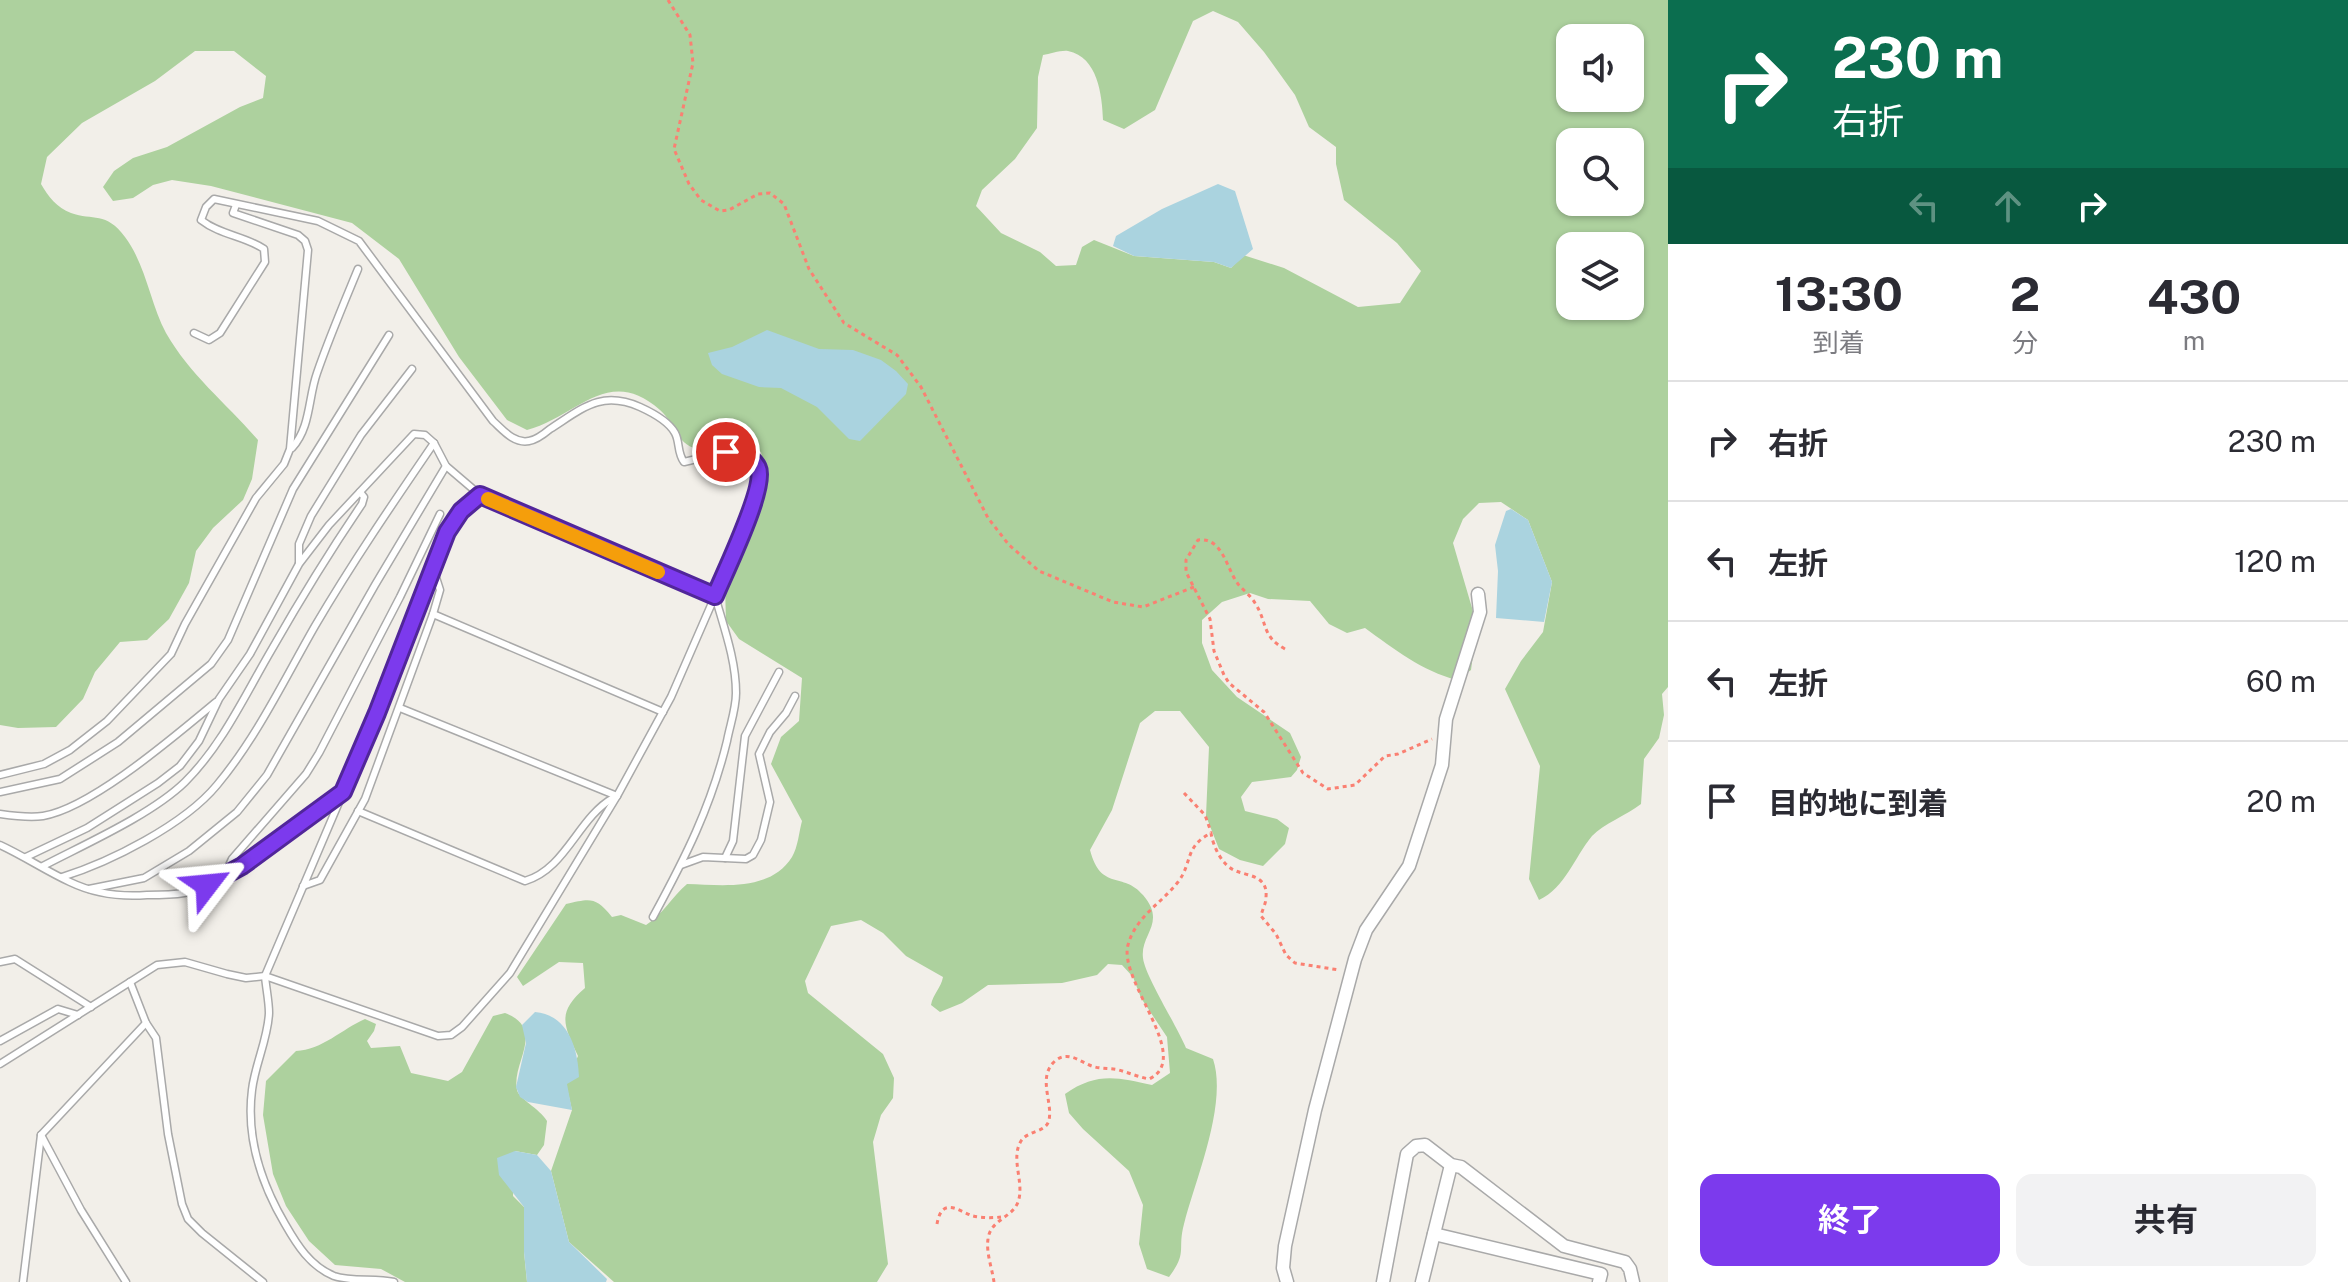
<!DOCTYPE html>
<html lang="ja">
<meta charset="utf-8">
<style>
:root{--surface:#fff;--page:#f2f2f3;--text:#2b2b33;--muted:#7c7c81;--line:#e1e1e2;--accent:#7c3aed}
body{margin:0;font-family:"Public Sans","Noto Sans JP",sans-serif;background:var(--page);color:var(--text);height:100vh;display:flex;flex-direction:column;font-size:30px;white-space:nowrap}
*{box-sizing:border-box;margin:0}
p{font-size:26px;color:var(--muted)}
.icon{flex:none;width:44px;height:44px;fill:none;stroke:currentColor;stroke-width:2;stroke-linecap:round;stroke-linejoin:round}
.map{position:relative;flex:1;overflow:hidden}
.side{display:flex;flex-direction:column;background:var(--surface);width:680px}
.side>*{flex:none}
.top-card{background:#0b6e4f;color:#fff;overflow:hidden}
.buttons{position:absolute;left:1556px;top:24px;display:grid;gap:16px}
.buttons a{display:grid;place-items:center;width:88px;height:88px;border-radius:16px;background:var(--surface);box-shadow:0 2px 6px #0004;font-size:40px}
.pin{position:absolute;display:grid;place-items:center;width:68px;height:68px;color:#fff;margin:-34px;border:4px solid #fff;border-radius:50%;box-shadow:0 2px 8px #0007}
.me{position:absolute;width:88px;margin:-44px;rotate:61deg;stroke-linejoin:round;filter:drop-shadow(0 0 6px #0008)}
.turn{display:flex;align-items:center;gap:28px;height:168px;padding:0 32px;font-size:36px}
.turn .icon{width:104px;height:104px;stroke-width:2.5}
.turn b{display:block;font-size:56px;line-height:68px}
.lanes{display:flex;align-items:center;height:76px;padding:0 32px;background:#0003;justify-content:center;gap:40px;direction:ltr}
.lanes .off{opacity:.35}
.eta{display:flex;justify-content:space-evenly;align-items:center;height:136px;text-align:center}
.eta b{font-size:48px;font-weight:700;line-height:56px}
.button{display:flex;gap:16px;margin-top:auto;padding:16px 32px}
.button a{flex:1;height:92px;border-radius:16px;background:var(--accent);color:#fff;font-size:32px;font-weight:700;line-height:92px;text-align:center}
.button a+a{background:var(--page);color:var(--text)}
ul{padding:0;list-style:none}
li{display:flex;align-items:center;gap:24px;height:120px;padding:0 32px;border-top:2px solid var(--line)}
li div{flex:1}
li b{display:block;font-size:30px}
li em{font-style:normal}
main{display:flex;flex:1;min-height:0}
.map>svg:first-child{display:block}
.forest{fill:#add19e;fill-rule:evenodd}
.water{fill:#aad3df}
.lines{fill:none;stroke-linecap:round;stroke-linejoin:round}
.service-casing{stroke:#a9a9a9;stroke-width:9}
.minor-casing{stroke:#a9a9a9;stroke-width:15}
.path{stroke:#fa8072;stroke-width:3;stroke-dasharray:4 4;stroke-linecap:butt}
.service{stroke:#fff;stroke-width:6}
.minor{stroke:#fff;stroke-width:12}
.route-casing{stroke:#51269a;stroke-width:20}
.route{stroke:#7c3aed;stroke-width:14}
.slow{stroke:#f59e0b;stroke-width:14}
</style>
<main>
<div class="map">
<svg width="1668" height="1282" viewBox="0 0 1668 1282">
<rect width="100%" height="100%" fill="#f2efe9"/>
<g class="forest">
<path d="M0,0H1668V687L1662,694L1664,715L1659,738L1644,759L1641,804C1627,815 1603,824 1592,836C1574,858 1565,888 1539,900L1529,879L1540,766L1505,689L1521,661L1543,632L1552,582L1528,520L1501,502L1479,503L1463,519L1453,543L1477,625L1471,670L1457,680C1422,671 1394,649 1365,628L1347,633L1329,624L1310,601L1268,599L1250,593L1222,602L1202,620V643L1212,670L1237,697L1290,733L1301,757L1297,770L1291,777L1252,782L1241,797L1245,811L1277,819L1289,828L1285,844L1263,866L1240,860L1219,849L1206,816L1209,747L1180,711H1155L1140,723L1112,810L1090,850C1101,892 1123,871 1143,895C1167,923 1140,934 1143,958C1145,976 1177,1026 1186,1048L1213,1059C1228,1104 1195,1180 1184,1224C1177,1250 1188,1252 1169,1277L1147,1269L1139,1244L1143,1205L1129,1171L1083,1129L1069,1113L1065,1094C1096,1072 1117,1077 1152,1085L1170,1073L1167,1037L1141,998L1133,977L1122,965L1108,964L1097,975L1062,983L988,985L962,1003L940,1012L931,1005C933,994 941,988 943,977L906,956L883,933L861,920L831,926L805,981L808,993L883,1054L894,1078L893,1098L881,1115L873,1142L888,1264L877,1282H614L569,1242L551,1171L572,1110L566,1084L578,1056C564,1025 556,1013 585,988L583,963L559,962L523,986L517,977L566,904C590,899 595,896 612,917L621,915L646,925C663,914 671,898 687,884C722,885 770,892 792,857C798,847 799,832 802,821L771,764L781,737L799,721L802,678L739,639L726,621L725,588L767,482L761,452C753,448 741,441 733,442C720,444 709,453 697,449C675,443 676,424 660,410C608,364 577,417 527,430L507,420L459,357L399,259L352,223L211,186L172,180L153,185L133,198L113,201L103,187L114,171L133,158L167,147L240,107L263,98L266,76L234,51H195L155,81L82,123L47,157L41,184C48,196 57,208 71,213C93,221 106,211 125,237C146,265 150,303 166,333C190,375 227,404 258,440L252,479L243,500L213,528L196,551L189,583L169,619L147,640L120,642L95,672L83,699L56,727L18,728L0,725ZM1213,11L1238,22L1264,52L1295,95L1309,127L1336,147V164L1344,200L1397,243L1421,271L1400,303L1358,307L1284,268L1243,255L1231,268L1214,262L1134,256L1094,240L1082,247L1076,265L1056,266L1040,252L1001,233L976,206L982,190L1015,159L1037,128L1038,77L1043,55C1050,54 1061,50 1068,51C1098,57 1102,95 1103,120L1124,129L1155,110L1193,21ZM1570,38H1630V98H1570ZM1570,142H1630V202H1570ZM1570,246H1630V306H1570Z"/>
<path d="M505,1013C547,1029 511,1063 517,1090C519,1099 539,1108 547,1121L544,1145L537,1155L515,1151L513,1196L524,1207V1252L527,1282H405L381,1269L335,1265L309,1241L286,1206L273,1174L263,1115L266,1081L296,1051C322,1050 342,1029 365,1019L376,1024L374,1031L367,1041L371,1048L400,1046L411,1073L448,1081L462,1072L493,1016Z"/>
</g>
<g class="water">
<polygon points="1218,184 1235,191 1253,249 1231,268 1214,262 1134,256 1113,246 1116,236 1162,209"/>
<polygon points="767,330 819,349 853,350 881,360 896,371 908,384 906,394 860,441 849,439 817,407 781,388 759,387 722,374 712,365 708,353 732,347"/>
<polygon points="1511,509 1528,520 1552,582 1544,622 1496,618 1498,571 1495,545 1506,511"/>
<path d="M535,1012C568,1015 578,1048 579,1077L567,1084L572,1110L528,1102L520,1097L516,1087L526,1043L522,1025Z"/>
<polygon points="515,1151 537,1155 551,1171 569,1242 607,1279 606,1282 527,1282 524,1252 524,1207 499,1175 497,1158"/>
</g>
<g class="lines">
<g class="service-casing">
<g id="service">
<path d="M292,448C311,427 308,398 317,373C329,338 344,303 358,269"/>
<polyline points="299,563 299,544 311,516 361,435 412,369"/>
<polyline points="433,614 663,712"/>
<polyline points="400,708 617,796"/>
<polyline points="0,775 44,764 70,750 107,721 171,654 185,624 256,498 284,464 290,449 308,250 305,241 298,235 233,213 236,205"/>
<polyline points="0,792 60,779 118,742 211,664 228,640 293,489 389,335"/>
<path d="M358,811L525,881C566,869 578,818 613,798"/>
<path d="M0,814C14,816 29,818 43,816C92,808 177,734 216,702"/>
<path d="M0,845C24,856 46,871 70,882C95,894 121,897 147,895C159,895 172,895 184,893C231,884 301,820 343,792"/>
<polyline points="26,857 87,828 158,783 180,766 199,741 219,699 250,654 299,564 329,525 414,434 425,435 434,443 446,466 480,495 715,596"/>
<polyline points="725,858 733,841 745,736 779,672"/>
<polyline points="681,865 703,857 746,859 753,855 761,840 770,802 759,754 770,732 786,713 795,696"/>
<path d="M43,866C85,844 151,815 185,782C223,744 245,695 272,649C300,600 330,551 362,504L364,497L360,492"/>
<polyline points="224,876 232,859 306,774 319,753 400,597 440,514"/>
<path d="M62,877C110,862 184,825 217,785C257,737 284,680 315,626C352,563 393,503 434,443"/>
<polyline points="303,886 320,880 365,799 433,614 440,590 433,568"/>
<polyline points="89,889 144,878 189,851 237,812 267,775 375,585 446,466"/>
<path d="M653,917C685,858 711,807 727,741C730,725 736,709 736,693C736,660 724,628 715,596"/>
<polyline points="0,962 15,959 91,1007"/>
<polyline points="130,982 146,1023 156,1038 168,1134 182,1204 188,1219 202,1233 263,1282"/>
<polyline points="0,1041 58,1009 78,1015"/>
<path d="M0,1064L157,965L185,962L227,974L246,978L265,976L438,1036L451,1035L462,1027L510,973L617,796L671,697L715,596L749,516L760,481L759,468L751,458L726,452L684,462C677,453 680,442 675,433C669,422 651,412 640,407C601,390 583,408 550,429C544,434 536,440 529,441C514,444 503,430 493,421L359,241L318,221L214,199L206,207L201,220C220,235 245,236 264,249L265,262L220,333L209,340L194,333"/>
<polyline points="41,1135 81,1210 126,1282"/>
<polyline points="23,1282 41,1135 146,1023"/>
<path d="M394,1282C374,1278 352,1282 334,1276C310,1266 297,1245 285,1224C261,1183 246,1137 252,1090C255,1064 268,1039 269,1013C269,1001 266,988 265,976L377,713L447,532L461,511L480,495"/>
</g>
</g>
<g class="minor-casing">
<g id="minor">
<polyline points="1434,1234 1601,1274 1599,1282"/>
<polyline points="1287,1282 1283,1268 1285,1246 1315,1110 1355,959 1366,930 1409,866 1442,765 1446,719 1480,612 1478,594"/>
<polyline points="1383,1282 1407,1154 1416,1146 1425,1145 1451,1165 1461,1167 1564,1246 1625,1262 1630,1269 1633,1282"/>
<polyline points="1422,1282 1451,1165"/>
</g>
</g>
<g class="path">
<polyline points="668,0 690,35 693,63 674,149 689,184 701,200 720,211 729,210 758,194 770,193 784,204 809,269 844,323 897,355 921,387 988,518 1009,545 1039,571 1113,602 1143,607 1194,587"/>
<path d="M1285,649C1261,636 1268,623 1255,603C1251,596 1243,590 1238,584C1226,568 1223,537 1198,540L1186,560V572L1210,619L1214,651L1224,675L1229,683L1264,712L1303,773L1328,789L1355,785L1385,756L1398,754L1432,739"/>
<polyline points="1184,793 1205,815 1211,832"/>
<path d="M937,1224C942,1195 960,1212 973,1216C981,1218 993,1218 1001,1217"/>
<path d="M994,1282C992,1268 986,1253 988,1239C990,1220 1012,1218 1018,1202C1025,1183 1010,1159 1021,1141C1028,1130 1046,1133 1049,1120C1053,1102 1037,1077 1055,1061C1069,1049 1082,1064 1095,1067C1103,1069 1111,1068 1119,1070C1129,1073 1139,1077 1149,1079C1194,1058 1118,981 1128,945C1136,916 1161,904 1178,882C1193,862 1184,847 1211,833C1213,846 1222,866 1236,871C1249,876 1268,876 1266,897C1266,904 1262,910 1261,916L1276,934L1286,955L1295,963L1339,970"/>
</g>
<use href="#service" class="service"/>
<use href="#minor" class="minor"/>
</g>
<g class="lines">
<g class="route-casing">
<path id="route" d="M207,885L242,866L343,792L377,713L447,532L461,511L480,495L715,596C724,574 767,486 758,468C752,455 739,453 726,452"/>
</g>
<use href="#route" class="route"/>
<polyline class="slow" points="488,499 658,572"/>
</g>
</svg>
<div class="buttons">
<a><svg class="icon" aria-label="sound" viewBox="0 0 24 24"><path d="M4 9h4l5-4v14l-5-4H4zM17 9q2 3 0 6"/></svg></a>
<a><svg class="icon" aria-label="search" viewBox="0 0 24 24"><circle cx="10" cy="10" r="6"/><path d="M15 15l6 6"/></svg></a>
<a><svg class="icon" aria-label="layers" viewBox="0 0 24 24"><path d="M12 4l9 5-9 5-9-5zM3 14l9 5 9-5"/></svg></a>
</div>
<div class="pin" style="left:726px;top:452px;background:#d93025"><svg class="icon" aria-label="arrive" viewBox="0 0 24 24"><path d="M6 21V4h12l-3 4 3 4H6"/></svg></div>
<svg class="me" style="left:207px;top:885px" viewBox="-20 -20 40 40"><path d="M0-17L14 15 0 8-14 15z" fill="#7c3aed" stroke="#fff" stroke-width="4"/></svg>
</div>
<section class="side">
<div class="top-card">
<div class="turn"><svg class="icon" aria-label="right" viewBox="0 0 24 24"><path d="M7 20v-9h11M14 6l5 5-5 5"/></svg><div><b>230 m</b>右折</div></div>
<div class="lanes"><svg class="icon off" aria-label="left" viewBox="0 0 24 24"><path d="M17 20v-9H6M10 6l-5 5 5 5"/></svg><svg class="icon off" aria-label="ahead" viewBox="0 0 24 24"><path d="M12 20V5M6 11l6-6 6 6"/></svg><svg class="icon" aria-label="right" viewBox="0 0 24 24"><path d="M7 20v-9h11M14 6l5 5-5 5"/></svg></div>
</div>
<div class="eta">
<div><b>13:30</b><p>到着</p></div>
<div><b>2</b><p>分</p></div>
<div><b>430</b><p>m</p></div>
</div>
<ul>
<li><svg class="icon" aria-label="right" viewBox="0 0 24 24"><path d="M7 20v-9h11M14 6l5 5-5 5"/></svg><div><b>右折</b></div><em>230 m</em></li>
<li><svg class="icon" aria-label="left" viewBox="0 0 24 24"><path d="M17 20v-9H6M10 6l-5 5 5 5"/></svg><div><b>左折</b></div><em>120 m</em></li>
<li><svg class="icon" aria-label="left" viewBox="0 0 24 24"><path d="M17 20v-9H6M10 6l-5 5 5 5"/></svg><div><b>左折</b></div><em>60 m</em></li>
<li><svg class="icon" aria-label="arrive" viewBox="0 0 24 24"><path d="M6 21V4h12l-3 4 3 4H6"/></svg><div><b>目的地に到着</b></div><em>20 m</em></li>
</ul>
<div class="button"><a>終了</a><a>共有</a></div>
</section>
</main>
